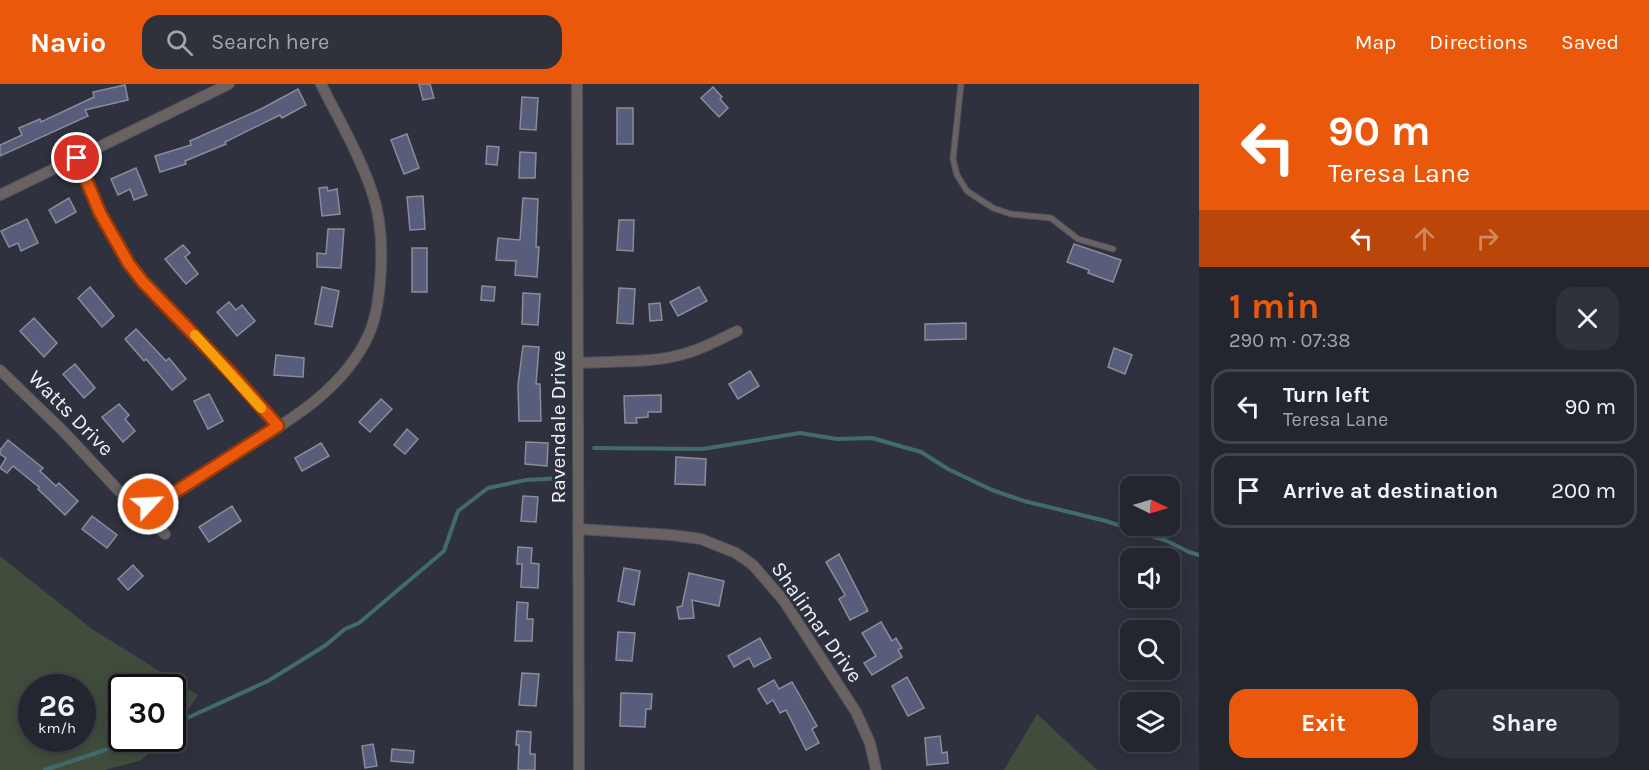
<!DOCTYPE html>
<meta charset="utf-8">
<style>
:root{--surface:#23262e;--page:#2f323a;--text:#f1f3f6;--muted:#a3a5aa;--line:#40434a;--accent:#ea580c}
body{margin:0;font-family:Karla,sans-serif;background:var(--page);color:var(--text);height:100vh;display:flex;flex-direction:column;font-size:22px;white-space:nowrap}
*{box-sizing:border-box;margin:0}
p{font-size:20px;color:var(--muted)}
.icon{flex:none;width:33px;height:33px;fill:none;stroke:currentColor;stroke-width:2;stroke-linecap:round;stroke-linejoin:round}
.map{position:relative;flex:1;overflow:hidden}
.drawer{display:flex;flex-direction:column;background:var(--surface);width:450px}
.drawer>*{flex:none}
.banner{background:#ea580c;color:#fff;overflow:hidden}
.needle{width:39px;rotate:95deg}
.buttons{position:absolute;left:1120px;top:392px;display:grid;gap:12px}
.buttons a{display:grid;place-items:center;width:60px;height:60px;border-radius:12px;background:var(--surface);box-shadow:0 3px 15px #0003,0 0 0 2px var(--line);font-size:30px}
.speed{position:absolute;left:18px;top:590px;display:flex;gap:12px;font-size:30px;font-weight:700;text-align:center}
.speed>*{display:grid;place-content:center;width:78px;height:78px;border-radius:50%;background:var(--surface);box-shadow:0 3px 15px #0003,0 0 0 2px var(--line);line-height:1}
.speed small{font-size:15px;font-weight:400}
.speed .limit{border:3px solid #111;border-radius:9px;background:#fff;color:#111}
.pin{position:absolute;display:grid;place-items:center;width:51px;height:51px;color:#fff;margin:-26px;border:3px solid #fff;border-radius:50%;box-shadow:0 2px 6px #0007}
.me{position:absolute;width:66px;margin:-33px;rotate:65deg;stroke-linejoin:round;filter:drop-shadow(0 0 4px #0008)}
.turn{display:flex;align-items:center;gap:21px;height:126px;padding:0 30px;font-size:27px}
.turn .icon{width:78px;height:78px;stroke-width:2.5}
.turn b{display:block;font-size:42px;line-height:51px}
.lanes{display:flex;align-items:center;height:57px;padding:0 30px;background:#0003;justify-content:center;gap:30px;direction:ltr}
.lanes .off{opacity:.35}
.round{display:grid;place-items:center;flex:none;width:63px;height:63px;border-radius:18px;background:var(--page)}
.head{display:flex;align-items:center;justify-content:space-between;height:102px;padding:0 30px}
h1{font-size:36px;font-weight:700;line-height:45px;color:var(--accent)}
.primary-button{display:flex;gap:12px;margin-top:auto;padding:12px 30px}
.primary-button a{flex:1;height:69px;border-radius:18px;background:var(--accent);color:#fff;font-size:24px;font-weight:700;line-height:69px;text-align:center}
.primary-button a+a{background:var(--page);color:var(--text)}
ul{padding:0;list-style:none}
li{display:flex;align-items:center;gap:18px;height:75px;margin:0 12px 9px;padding:0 18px;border:3px solid var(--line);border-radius:18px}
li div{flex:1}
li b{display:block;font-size:22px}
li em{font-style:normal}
header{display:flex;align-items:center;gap:36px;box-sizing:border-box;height:84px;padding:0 30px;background:var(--accent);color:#fff}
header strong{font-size:28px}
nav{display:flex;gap:33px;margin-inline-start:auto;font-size:21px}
.search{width:420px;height:54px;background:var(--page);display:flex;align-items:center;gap:15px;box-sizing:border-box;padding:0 21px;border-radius:18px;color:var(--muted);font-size:22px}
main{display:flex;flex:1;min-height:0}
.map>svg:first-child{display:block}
.green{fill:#404d3c;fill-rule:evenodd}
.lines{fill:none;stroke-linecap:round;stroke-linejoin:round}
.stream{stroke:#426b6f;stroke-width:4}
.building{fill:#575d7a;stroke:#898d9b;stroke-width:1.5}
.service-casing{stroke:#4e515c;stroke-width:7}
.minor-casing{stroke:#4e515c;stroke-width:12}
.service{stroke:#696260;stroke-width:5}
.minor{stroke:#696260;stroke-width:10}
.route-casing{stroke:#983908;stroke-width:15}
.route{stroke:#ea580c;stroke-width:10}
.slow{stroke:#f59e0b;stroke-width:10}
.labels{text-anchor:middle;stroke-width:6;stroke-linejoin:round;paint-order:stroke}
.street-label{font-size:21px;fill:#eff1f8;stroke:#2f323e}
</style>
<header>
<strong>Navio</strong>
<div class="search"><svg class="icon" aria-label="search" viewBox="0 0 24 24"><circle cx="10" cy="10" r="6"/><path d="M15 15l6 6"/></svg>Search here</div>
<nav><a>Map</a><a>Directions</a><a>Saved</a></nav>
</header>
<main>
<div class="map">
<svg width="1199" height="686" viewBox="0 0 1199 686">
<rect width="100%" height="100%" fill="#2f323e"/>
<g class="green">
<path d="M0,472L92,545L198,611L173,648L172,603H122V654H168L166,657L139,677L105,686H0ZM32,603H82V654H32Z"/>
<polygon points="1037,630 1097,686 1004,686"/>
</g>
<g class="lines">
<g class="stream">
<polyline points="594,364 703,365 800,349 837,355 872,354 921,368 948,385 992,406 1024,417 1106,437 1167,457 1189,468 1199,471"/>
<polyline points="172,641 268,597 326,561 345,545 359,539 444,467 458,427 488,404 526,396 565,394"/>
<polyline points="45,686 141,654"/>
</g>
</g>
<g class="building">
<polygon points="419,0 430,0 434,14 423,16"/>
<polygon points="125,1 128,16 85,26 88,32 0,72 0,61 22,51 19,44 40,35 41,38 94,13 93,8"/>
<polygon points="713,3 722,13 720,15 728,24 719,33 701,14"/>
<polygon points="298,5 306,21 282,34 280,31 225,58 226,60 185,77 186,80 160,88 155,72 191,61 190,57 261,25"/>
<polygon points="522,13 538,14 536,46 520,45"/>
<rect x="617" y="24" width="16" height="36"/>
<polygon points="407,50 419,84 404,90 391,56"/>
<polygon points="487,62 499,63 497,81 486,80"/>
<polygon points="520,68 536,69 535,94 519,94"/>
<polygon points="136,84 147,111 134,116 130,105 118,111 111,95"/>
<polygon points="327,103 328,107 337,105 340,130 322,132 319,104"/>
<polygon points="423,112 425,145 410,146 407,113"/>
<polygon points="69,114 76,128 56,139 49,126"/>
<polygon points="523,114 538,115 536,163 539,163 537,193 515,191 516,177 496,176 498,154 520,156"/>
<polygon points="27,135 38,159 21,167 18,159 9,163 1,147"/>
<polygon points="619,136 634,136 633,167 617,166"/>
<polygon points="328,145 344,145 341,184 317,183 317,169 326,170"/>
<polygon points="1074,160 1121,176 1113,198 1088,189 1089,186 1067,178"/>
<polygon points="183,161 190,169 185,173 198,190 186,200 165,175"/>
<rect x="412" y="164" width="15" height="44"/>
<polygon points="482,202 495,203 494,217 481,216"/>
<polygon points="90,203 114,232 102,243 78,214"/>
<polygon points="322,203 339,207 332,243 315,240"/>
<polygon points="699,203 707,217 678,232 670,218"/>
<polygon points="619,204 635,205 633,240 617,239"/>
<polygon points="523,209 540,210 538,241 522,240"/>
<polygon points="229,218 236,226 242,221 255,237 237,252 217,228"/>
<polygon points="660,219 662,236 650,237 649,220"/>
<polygon points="34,234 57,259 44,273 20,247"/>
<polygon points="966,239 966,255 925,256 925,240"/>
<polygon points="136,245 166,277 169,274 186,295 172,306 146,275 144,277 125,255"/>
<polygon points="523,262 539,263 536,300 540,300 541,337 519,337 518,301"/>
<polygon points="1114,264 1132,271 1125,290 1108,283"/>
<polygon points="276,271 304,274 303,293 274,291"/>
<polygon points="75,280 95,304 84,314 63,290"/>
<polygon points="750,287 759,302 738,315 729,300"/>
<polygon points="209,310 223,337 208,345 194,317"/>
<polygon points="661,311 661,328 648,328 648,333 636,334 637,339 625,339 624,312"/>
<polygon points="381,315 392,325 370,348 359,338"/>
<polygon points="119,320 129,331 125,335 135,347 123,358 102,333"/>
<polygon points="407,345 418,355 405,370 394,361"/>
<polygon points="8,356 43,384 40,387 56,402 59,399 78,417 65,431 38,405 39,403 13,382 7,389 0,384 6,374 0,370 0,366"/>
<polygon points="526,358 548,359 547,382 525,380"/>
<polygon points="321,359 329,372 302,387 295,374"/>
<polygon points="676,373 706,375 705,401 675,400"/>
<polygon points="523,412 538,413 536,438 521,437"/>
<polygon points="232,422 241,437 209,458 199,443"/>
<polygon points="92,432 117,451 107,464 82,445"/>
<polygon points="518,463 532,464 531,479 539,480 538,504 521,503 522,480 517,480"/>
<polygon points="839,470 868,527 850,536 839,515 845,511 826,478"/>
<polygon points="133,481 143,492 128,506 118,495"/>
<polygon points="624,484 640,487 634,521 618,517"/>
<polygon points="689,489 724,497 719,522 692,516 694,534 679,535 677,523 682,522"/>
<polygon points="517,518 528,519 527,535 533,535 532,557 515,557"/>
<polygon points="881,538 892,557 896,554 902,564 898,566 902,573 872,591 864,579 876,572 862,549"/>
<polygon points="618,548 635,549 632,577 616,576"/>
<polygon points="760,554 771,574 754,583 749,574 734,583 728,572"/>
<polygon points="522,589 539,590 536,622 519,621"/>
<polygon points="907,593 924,624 908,632 892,602"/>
<polygon points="774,596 779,605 792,598 817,642 812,645 819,659 806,666 786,626 780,629 773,616 767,620 758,605"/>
<polygon points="621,609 652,610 651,625 646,625 645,643 620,642"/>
<polygon points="517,647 531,648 530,670 535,670 535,686 518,686 519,661 516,661"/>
<polygon points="940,652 942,669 947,668 948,679 927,681 925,654"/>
<polygon points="373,660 377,682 365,684 362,662"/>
<polygon points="392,665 414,667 413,679 391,677"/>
</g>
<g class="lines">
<g class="service-casing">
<polyline id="service" points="961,0 953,75 957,91 967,107 993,124 1011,130 1051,134 1078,155 1113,165"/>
</g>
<g class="minor-casing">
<g id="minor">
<polyline points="577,0 579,686"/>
<polyline points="77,74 101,129 129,180 143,198 232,290 278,342"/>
<polyline points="0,111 229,0"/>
<path d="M578,279C610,277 645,279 676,272C698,267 717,257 737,247"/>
<polyline points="0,286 64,348 120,408 135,419 165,450"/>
<path d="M135,419C160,427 206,389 227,375C279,343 343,309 369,250C378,230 380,205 381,183C382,159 381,135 373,111C361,73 339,36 321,0"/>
<polyline points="578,445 672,451 701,455 736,469 753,481 784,517 856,628 870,659 876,686"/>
</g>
</g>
<use href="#service" class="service"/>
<use href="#minor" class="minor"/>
</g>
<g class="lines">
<g class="route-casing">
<polyline id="route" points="77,74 100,129 129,180 143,198 232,290 278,342 169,412 148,420"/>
</g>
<use href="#route" class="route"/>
<polyline class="slow" points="195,251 261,324"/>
</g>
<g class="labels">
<g class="street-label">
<text transform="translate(71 329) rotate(45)" y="7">Watts Drive</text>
<text transform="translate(558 343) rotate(-90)" y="7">Ravendale Drive</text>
<text transform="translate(817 538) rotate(55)" y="7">Shalimar Drive</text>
</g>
</g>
</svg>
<div class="buttons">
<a><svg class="needle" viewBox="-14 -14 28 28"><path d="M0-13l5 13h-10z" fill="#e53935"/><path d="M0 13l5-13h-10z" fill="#a3a5aa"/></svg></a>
<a><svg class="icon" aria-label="sound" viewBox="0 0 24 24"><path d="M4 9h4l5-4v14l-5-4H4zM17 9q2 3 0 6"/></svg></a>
<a><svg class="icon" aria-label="search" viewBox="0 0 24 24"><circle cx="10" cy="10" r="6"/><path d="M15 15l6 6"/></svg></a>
<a><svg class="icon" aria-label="layers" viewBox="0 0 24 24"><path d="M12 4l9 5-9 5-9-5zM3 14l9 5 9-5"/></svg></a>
</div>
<div class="speed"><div>26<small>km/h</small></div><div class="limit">30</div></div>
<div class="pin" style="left:77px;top:74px;background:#d93025"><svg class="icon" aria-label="arrive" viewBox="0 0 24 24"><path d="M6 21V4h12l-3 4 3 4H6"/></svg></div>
<svg class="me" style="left:148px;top:420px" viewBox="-20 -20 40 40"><circle r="17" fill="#ea580c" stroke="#fff" stroke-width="3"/><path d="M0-11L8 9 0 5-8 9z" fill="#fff"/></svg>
</div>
<section class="drawer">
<div class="banner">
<div class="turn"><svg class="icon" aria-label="left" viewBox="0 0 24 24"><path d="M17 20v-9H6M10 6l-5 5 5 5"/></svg><div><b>90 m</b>Teresa Lane</div></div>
<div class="lanes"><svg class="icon" aria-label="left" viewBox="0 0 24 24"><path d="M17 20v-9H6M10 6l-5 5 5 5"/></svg><svg class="icon off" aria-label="ahead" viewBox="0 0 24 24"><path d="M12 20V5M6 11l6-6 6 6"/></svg><svg class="icon off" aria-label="right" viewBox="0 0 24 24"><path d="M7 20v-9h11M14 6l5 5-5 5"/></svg></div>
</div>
<div class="head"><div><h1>1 min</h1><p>290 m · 07:38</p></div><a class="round"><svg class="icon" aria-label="close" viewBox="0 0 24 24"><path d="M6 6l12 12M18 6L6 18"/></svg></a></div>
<ul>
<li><svg class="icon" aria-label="left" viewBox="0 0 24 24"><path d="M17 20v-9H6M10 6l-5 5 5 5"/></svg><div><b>Turn left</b><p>Teresa Lane</p></div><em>90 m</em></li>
<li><svg class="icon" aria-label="arrive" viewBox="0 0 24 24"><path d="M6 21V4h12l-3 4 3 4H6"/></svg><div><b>Arrive at destination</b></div><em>200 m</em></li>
</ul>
<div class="primary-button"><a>Exit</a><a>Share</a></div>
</section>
</main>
